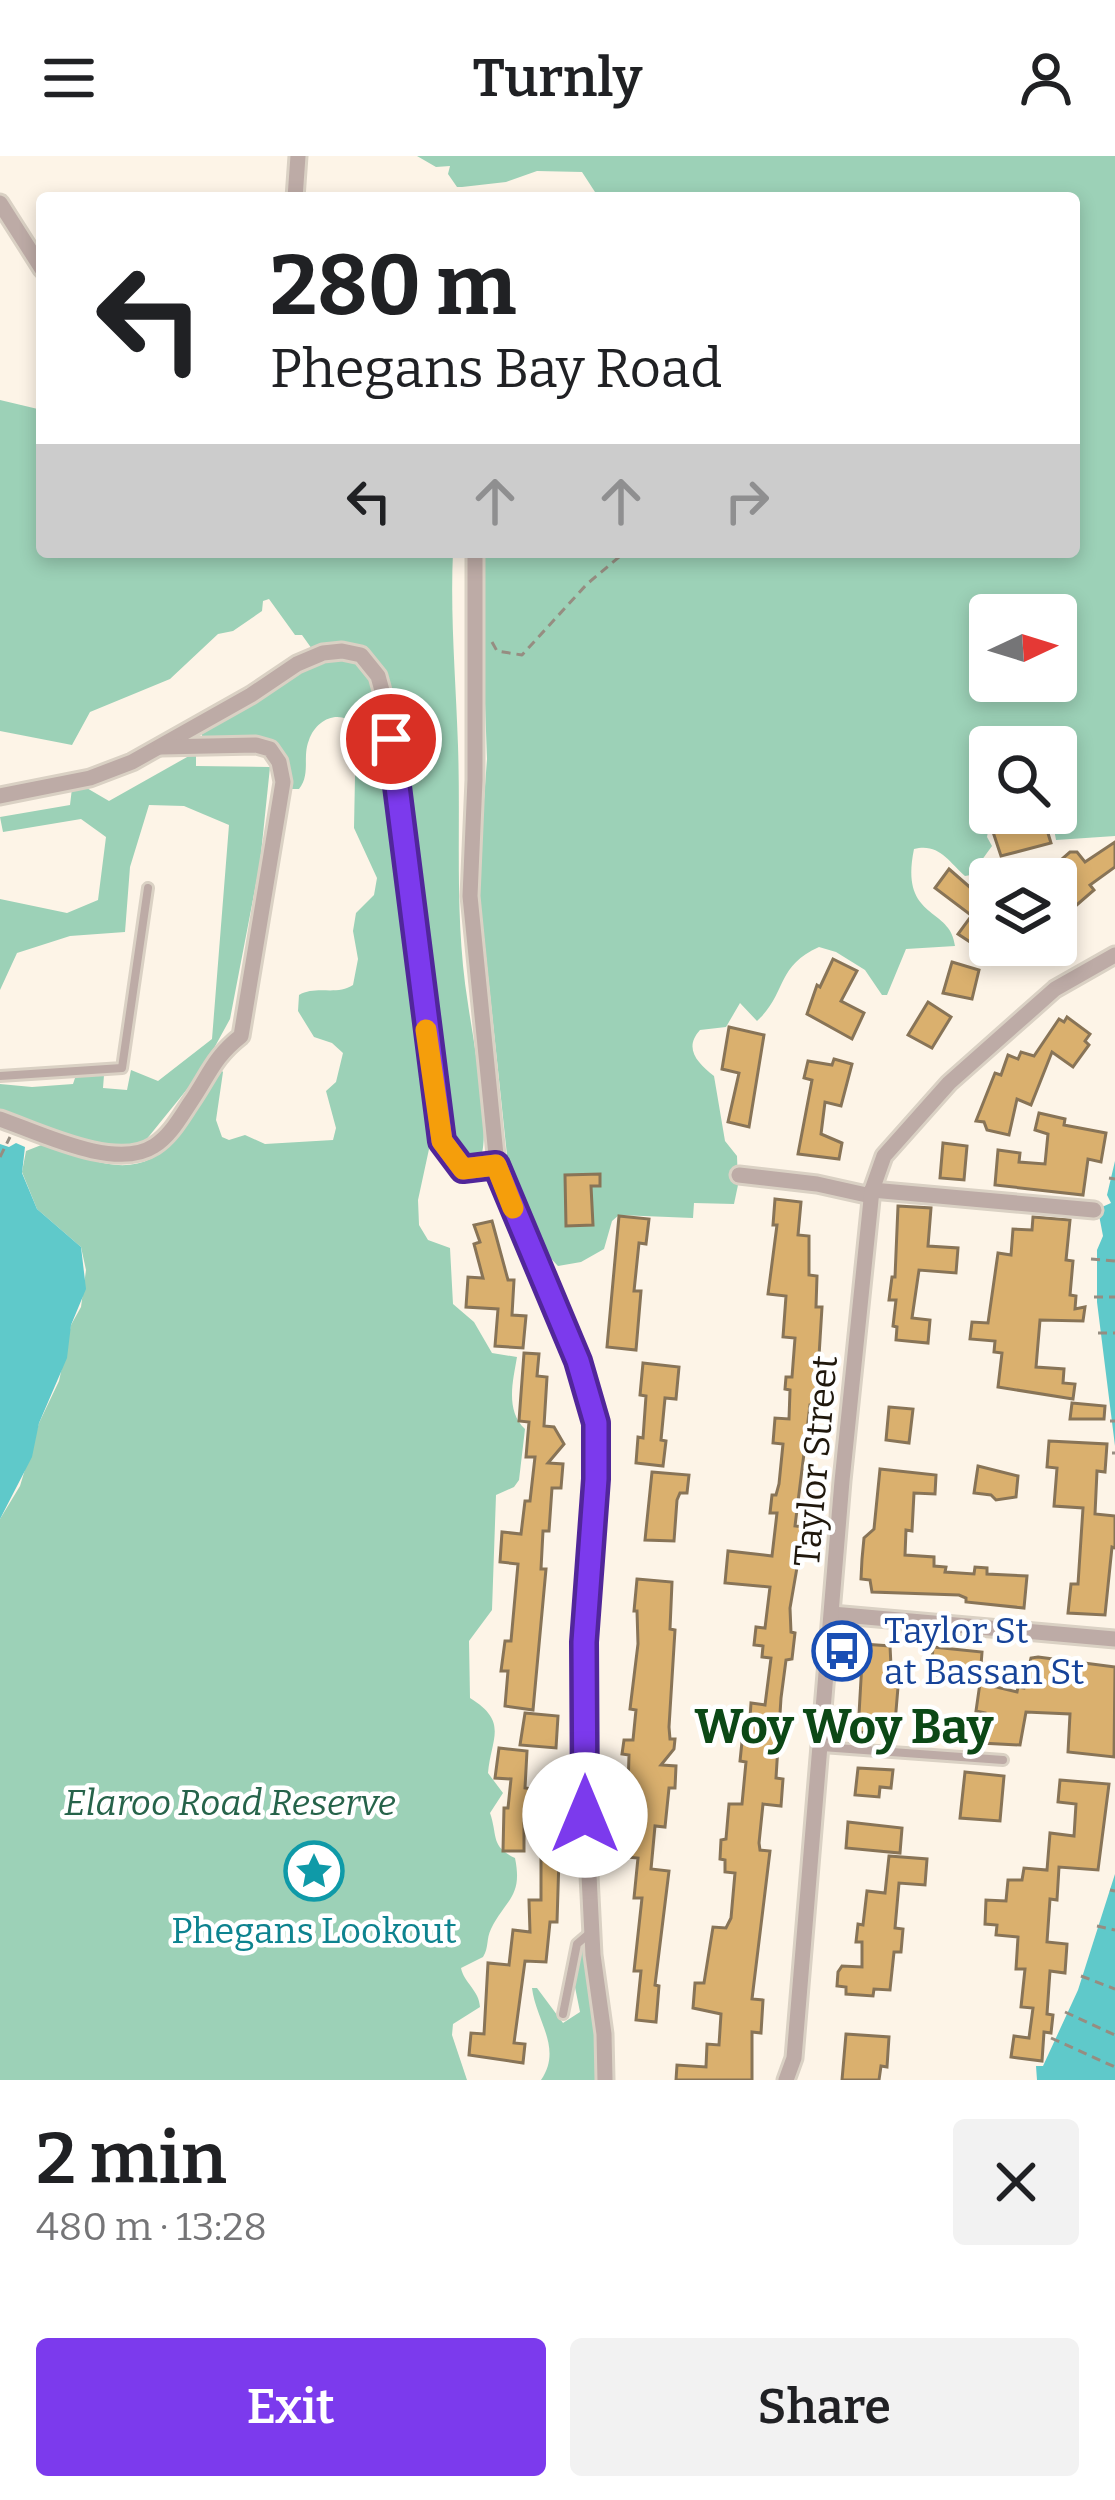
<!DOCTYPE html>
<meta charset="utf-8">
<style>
:root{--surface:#fff;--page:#f2f2f2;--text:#202124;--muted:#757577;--accent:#7c3aed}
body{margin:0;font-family:Bitter,serif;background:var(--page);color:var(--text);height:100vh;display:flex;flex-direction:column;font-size:45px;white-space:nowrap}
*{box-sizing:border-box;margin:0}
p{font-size:39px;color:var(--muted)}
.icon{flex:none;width:66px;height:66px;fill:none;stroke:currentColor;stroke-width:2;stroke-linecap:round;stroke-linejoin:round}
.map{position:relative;height:1924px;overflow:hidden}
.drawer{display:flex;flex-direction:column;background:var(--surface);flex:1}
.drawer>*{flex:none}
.banner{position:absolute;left:36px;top:36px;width:1044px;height:366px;border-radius:12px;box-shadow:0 6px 18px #0003;background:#fff;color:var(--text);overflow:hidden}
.needle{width:78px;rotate:86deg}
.controls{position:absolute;left:969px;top:438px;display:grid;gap:24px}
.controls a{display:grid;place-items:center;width:108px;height:108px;border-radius:12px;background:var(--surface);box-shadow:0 6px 18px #0003;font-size:60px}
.pin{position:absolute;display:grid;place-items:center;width:102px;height:102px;color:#fff;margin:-51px;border:6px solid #fff;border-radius:50%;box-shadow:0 3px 12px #0007}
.me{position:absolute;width:132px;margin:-66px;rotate:0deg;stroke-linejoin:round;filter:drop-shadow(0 0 9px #0008)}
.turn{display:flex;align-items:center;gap:42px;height:252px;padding:0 36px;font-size:54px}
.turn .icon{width:156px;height:156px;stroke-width:2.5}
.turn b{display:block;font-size:84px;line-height:102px}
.lanes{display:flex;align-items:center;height:114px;padding:0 36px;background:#0003;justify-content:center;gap:60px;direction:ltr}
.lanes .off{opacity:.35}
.round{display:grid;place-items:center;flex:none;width:126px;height:126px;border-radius:12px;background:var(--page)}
.overview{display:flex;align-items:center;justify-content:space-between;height:204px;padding:0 36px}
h1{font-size:72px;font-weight:600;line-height:90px}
.button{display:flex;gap:24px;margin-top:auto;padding:24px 36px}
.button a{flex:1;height:138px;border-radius:12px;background:var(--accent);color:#fff;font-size:48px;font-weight:600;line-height:138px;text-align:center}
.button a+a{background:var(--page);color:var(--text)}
header{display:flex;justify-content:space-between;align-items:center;height:156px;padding:0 36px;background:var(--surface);font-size:54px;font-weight:600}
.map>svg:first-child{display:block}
.green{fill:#9cd1b7;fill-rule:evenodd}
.water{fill:#5fc9ca}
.building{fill:#dab06e;stroke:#887457;stroke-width:3}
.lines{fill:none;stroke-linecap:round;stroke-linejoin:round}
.lane-casing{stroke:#dad1c4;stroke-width:14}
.street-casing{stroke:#dad1c4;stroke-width:21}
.path{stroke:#968d81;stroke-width:3;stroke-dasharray:9 6;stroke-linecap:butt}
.lane{stroke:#bdaba6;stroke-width:8}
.street{stroke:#bdaba6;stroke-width:15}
.route-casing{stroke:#51269a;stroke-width:30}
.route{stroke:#7c3aed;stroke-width:21}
.slow{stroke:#f59e0b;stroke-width:21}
.labels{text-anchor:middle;stroke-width:9;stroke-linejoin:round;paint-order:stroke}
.street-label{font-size:36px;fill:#20180d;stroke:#fff}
.transit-label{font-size:36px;fill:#164399;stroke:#fff;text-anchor:start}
.park-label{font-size:36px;font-style:italic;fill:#26634a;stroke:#fff}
.culture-label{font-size:36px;fill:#0d838f;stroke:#fff}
.district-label{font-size:48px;font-weight:bold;fill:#0c4816;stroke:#fff}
</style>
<header><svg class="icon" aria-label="menu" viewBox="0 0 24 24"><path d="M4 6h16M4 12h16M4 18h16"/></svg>Turnly<svg class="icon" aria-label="person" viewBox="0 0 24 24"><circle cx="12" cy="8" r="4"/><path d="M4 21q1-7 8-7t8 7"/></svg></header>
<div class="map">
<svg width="1115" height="1924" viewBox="0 0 1115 1924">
<rect width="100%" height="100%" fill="#fdf4e7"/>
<g class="green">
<path d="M417,0H1115V680L1056,684L1052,662L1046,657H1056V591H990V657H1038L989,670L987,681L992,690L971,719L965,720C948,705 939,687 914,693C899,765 951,750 955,790L906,793L887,839H882L865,814L836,796L819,791C775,811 788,836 757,865L740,847L726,871L700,874C683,893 698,907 714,920L725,985L737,1000L738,1029L734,1048L694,1047L693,1062L619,1059L612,1065L604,1093L581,1106L558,1110L542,1093L533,1076L507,999L478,725L487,603L483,492L485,396H1074V42H593L595,36L582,16L537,15L506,26L462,31H457L448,18L450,10L436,11ZM990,459H1056V525H990Z"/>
<path d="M0,244L42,254V396H453C450,461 456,525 458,590C461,677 454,761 468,848C472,876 492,982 480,1002L462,1001L447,980L385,525L342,490L312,493L302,479H295L269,443L263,445L262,455L233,475L218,478L170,523L90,556L72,589L0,575Z"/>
<path d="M344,501C370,508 375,530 381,554L434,970L418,1044L419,1069L428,1084L450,1092L453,1148L474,1166L492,1197L517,1201C513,1225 505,1254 525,1273L519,1324L514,1331L496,1339L492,1454L469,1485L470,1542C509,1566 491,1582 488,1617L503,1637L490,1657C498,1680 490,1690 515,1702C523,1741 506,1743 491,1773C486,1783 489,1792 483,1801L461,1812C464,1827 479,1834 480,1851L453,1868L452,1879L467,1924H0V1363L20,1330L39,1267L59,1225L71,1169L81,1151L86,1114L81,1091L37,1053L22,1016L26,995L49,986C147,1037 174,1000 219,912L223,916L216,964L222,981L229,984L245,979L265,988L333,984L336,972L326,935L336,926L343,897L332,887L314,881L298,855L299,839C316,829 337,840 353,829L358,803L353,775L356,757L374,739L377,722L354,672L356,570C340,552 316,563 309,584C302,601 311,618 299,633H288L282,597L275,587L202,584V578L307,510Z"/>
<polygon points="196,596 196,610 270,611 260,707 230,863 201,916 137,995 55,976 0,957 0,928 32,931 73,928 76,919 104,919 103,932 127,934 131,914 158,925 212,883 229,669 184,650 149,649 130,711 125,776 70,780 17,797 0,834 0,743 67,757 98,744 106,681 81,663 3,676 0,661 70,649 73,624 109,645"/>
<path d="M581,1786L588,1793L600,1924H541C563,1892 536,1865 532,1832H537L563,1867L580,1856L574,1826Z"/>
</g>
<g class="water">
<polygon points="16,987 25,991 22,1017 37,1053 81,1091 86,1133 71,1169 67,1202 39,1267 32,1301 0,1363 0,988 9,991"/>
<polygon points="1115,1005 1115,1290 1097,1146 1097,1094 1103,1080 1099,1059 1102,1051 1111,1047 1107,1039"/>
<polygon points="1115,1718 1115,1924 1037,1924 1036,1910 1043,1910 1078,1834"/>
</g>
<g class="building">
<polygon points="1043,661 1051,687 1001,700 993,676"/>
<polygon points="1115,686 1115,711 1090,729 1094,734 1056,767 1056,723 1039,723 1070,696 1077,696 1085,706"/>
<polygon points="949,713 988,747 976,763 935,732"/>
<polygon points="969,763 990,779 990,789 1010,789 999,805 958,778"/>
<polygon points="833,803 857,815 841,845 864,857 852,883 807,858 817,829 820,831"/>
<polygon points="952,806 979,814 972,843 943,837"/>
<polygon points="928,846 951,861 932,892 908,879"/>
<polygon points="1067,861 1090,878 1085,885 1089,889 1073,911 1052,896 1031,949 1017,943 1009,979 987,974 984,966 976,965 995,917 1001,919 1008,899 1018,903 1021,896 1034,900 1059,863 1064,866"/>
<polygon points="729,871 764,879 749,971 728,966 739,917 722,913"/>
<polygon points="834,903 852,908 841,950 825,946 821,978 842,987 839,1003 798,998 812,924 804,922 808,905 832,909"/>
<polygon points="1039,957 1065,963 1064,969 1106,977 1101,1006 1088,1003 1083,1039 995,1029 998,994 1020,997 1019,1006 1045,1008 1048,978 1035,974"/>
<polygon points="943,987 967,990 964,1024 940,1022"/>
<polygon points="600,1018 600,1030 591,1030 593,1069 566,1070 565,1019"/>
<polygon points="775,1043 801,1046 798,1079 809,1080 809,1119 817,1120 816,1151 822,1151 816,1249 810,1249 795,1370 804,1371 790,1452 791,1476 795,1477 792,1503 786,1504 781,1542 776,1622 783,1623 781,1650 763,1648 759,1687 760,1694 770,1695 752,1843 763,1844 761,1877 752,1876 752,1924 676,1924 677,1909 706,1911 707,1888 719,1889 721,1858 693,1852 695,1827 704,1827 713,1771 726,1772 731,1762 735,1717 725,1716 725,1704 720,1703 721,1684 726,1683 729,1648 742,1648 746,1606 740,1605 743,1576 749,1577 751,1547 765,1549 771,1502 762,1501 763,1490 754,1489 756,1471 765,1472 770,1431 725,1427 728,1395 772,1400 777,1357 770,1357 772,1339 776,1339 779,1328 783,1288 773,1287 775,1262 789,1263 790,1234 785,1233 786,1221 792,1221 795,1182 783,1181 786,1140 768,1138 777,1069 773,1069"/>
<polygon points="898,1050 931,1052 928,1090 958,1092 956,1117 919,1114 912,1162 930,1164 928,1187 896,1184 897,1171 893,1170 896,1144 889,1144 892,1121 895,1121"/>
<polygon points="619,1060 649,1063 646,1088 639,1087 634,1135 641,1135 636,1194 607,1191"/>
<polygon points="1033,1061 1070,1064 1066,1104 1073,1105 1070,1139 1076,1140 1075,1153 1085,1151 1083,1165 1040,1164 1036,1211 1064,1213 1063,1227 1075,1228 1073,1243 998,1231 1002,1197 994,1196 995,1185 970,1183 972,1166 988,1167 998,1097 1011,1099 1013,1073 1032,1074"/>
<polygon points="492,1065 508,1124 514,1124 512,1159 526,1160 523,1192 495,1190 498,1153 466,1151 468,1121 483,1122 474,1088 480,1086 474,1069"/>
<polygon points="524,1197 539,1198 537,1220 547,1221 544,1270 554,1271 564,1288 548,1307 563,1308 561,1332 552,1332 549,1375 543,1375 541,1413 546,1413 533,1554 505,1550 508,1515 501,1515 505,1485 511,1485 518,1408 500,1406 502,1376 521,1378 525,1345 530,1345 535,1301 526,1301 529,1266 519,1265"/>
<polygon points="643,1207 679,1211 676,1243 665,1242 661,1284 666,1285 663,1310 636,1307 638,1281 643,1282 646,1240 640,1239"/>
<polygon points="1072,1247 1105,1250 1104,1263 1070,1263"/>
<polygon points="889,1251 913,1253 909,1287 886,1284"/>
<polygon points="1049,1285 1107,1288 1105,1316 1097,1315 1095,1358 1115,1360 1115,1392 1112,1391 1105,1459 1068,1457 1071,1428 1078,1428 1083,1352 1054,1350 1057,1312 1047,1311"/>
<polygon points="978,1310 1018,1320 1016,1341 996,1344 991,1339 974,1337"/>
<polygon points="880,1313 936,1319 935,1338 914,1337 912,1375 906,1374 905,1399 934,1401 934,1410 946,1411 945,1416 974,1418 975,1411 987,1412 987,1418 1027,1420 1024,1452 966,1446 966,1442 959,1439 872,1436 870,1424 861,1423 862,1403 864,1382 874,1373"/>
<polygon points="652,1316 689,1319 687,1337 680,1337 677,1344 674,1385 645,1384"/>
<polygon points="637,1423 672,1426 670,1473 675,1474 669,1571 670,1583 675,1583 674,1593 661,1609 676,1610 675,1632 669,1632 665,1671 655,1670 651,1713 669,1715 655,1829 659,1830 656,1866 636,1864 641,1815 634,1815 642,1742 634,1742 638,1702 626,1701 634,1633 628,1632 629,1599 622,1598 624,1584 633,1584 636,1554 630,1553 638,1488 637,1455 634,1455"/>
<polygon points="863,1488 890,1490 892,1530 898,1531 894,1579 858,1576"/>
<polygon points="933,1491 982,1496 980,1523 931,1519"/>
<polygon points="1038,1501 1115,1511 1114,1601 1068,1596 1070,1558 1026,1556 1020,1589 981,1587 985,1557 976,1555 980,1527 1017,1536 1018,1531 1024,1532 1031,1502"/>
<polygon points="525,1557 558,1560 556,1592 520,1589"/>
<polygon points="920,1559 949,1562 948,1581 919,1579"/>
<polygon points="499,1592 527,1595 525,1632 541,1634 540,1655 530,1654 530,1663 524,1663 524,1695 503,1695 504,1652 508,1652 511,1623 495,1622"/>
<polygon points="858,1612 893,1614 891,1632 880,1631 879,1641 855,1639"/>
<polygon points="965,1616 1004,1620 1000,1665 960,1662"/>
<polygon points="1060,1624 1109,1628 1098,1714 1059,1711 1057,1744 1050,1743 1047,1786 1067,1788 1065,1817 1050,1815 1047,1858 1053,1859 1051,1877 1044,1876 1042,1905 1011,1901 1014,1880 1029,1882 1033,1852 1021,1851 1025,1813 1016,1813 1018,1781 996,1779 997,1769 985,1768 986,1744 1006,1745 1008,1724 1022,1724 1024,1712 1047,1714 1050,1677 1074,1680 1076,1648 1058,1646"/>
<polygon points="848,1666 902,1672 900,1697 846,1692"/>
<polygon points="889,1700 927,1703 925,1729 899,1727 895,1772 903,1773 901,1796 894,1796 890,1834 874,1833 873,1840 846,1838 846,1831 837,1830 838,1816 842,1810 862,1811 862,1786 856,1786 858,1768 863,1769 867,1735 885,1737"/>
<polygon points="541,1702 559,1702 557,1766 550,1766 546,1806 525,1805 514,1887 525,1888 523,1907 469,1899 471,1877 484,1878 488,1807 509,1809 513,1774 530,1776 529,1744 541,1744"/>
<polygon points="846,1878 889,1881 887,1911 881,1910 879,1924 842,1924"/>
</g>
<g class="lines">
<g class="lane-casing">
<g id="lane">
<polyline points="0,920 122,912 148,732"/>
<polyline points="822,1591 1003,1604"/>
<polyline points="563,1858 577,1788 591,1776"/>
</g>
</g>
<g class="street-casing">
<g id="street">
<polyline points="295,42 298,0"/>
<polyline points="0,47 42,113"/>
<polyline points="475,396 475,624 470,740 497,1009 578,1205 596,1267 596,1323 585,1486 584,1620 593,1799 604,1878 605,1924"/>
<polyline points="0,640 90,622 132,606 251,539 297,508 323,497 342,495 361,499 378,520 387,553 442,985 463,1013 497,1009"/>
<path d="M0,963C40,977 116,1015 154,990C170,980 180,962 190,947C210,918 213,902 241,880L283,626L279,606L270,593L256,589L161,591"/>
<polyline points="739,1019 817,1028 871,1040"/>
<polyline points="872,1034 1094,1054"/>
<polyline points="832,1458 1115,1483"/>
<polyline points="786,1924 794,1902 842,1325 872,1034 884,1000 949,927 1055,833 1115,799"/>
</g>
</g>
<g class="path">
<polyline points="492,486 497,495 522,499 587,428 625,396"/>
<polyline points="0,1001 10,981"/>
<polyline points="1109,1022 1115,1023"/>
<polyline points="1091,1103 1115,1105"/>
<polyline points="1094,1141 1115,1141"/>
<polyline points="1098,1177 1115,1177"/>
<polyline points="1110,1265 1115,1265"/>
<polyline points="1112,1297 1115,1297"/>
<polyline points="1110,1734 1115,1735"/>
<polyline points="1097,1770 1115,1774"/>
<polyline points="1081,1820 1115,1833"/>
<polyline points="1065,1856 1115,1879"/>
<polyline points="1051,1882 1115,1911"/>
</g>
<use href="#lane" class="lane"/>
<use href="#street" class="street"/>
</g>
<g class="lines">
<g class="route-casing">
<polyline id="route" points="391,583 442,985 463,1013 496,1009 578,1205 596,1267 596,1323 584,1486 585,1659"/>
</g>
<use href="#route" class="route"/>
<polyline class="slow" points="426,874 442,985 463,1013 496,1009 513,1052"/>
</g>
<defs>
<g id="bus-ring" transform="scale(3)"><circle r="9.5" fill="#fff" stroke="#1a4fb4" stroke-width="1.5"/><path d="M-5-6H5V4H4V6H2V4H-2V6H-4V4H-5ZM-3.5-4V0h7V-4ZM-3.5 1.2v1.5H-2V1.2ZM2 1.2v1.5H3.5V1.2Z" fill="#1a4fb4"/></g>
<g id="sight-ring" transform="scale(3)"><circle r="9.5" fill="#fff" stroke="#0f9aa8" stroke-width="1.5"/><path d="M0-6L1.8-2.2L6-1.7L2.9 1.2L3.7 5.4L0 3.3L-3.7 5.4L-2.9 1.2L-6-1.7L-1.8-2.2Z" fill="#0f9aa8"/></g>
</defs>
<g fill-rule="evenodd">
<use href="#bus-ring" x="842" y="1495"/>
<use href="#sight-ring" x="314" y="1715"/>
</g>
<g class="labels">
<g class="street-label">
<text transform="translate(815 1305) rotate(-85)" y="13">Taylor Street</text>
</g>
<g class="transit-label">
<text x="884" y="1487">Taylor St<tspan x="884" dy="41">at Bassan St</tspan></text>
</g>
<g class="park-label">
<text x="230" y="1659">Elaroo Road Reserve</text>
</g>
<g class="culture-label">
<text x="314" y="1787">Phegans Lookout</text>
</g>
<g class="district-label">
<text x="844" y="1587">Woy Woy Bay</text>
</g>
</g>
</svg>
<div class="controls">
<a><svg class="needle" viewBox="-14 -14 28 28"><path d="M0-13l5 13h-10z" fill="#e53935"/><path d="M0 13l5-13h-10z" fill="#757577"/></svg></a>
<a><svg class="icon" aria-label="search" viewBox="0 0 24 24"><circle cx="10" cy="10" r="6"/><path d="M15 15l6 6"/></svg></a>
<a><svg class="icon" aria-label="layers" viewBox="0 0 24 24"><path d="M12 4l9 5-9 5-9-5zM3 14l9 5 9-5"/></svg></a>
</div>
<div class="pin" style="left:391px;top:583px;background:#d93025"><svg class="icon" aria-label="arrive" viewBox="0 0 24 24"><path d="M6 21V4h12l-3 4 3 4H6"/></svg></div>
<svg class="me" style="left:585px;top:1659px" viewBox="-20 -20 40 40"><circle r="19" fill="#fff"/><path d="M0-13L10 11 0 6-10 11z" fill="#7c3aed"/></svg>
<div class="banner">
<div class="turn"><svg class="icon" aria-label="left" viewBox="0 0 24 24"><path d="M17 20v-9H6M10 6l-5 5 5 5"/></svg><div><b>280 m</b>Phegans Bay Road</div></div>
<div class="lanes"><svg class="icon" aria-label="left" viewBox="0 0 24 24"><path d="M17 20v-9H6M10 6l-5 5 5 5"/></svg><svg class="icon off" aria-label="ahead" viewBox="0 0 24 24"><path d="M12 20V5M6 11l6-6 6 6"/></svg><svg class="icon off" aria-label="ahead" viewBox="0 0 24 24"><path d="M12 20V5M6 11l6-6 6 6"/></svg><svg class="icon off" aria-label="right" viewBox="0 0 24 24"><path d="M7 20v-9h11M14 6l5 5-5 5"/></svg></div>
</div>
</div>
<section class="drawer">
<div class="overview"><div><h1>2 min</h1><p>480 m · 13:28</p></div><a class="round"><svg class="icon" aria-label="close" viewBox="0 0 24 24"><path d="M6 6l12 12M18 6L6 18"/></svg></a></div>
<div class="button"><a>Exit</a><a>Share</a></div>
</section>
